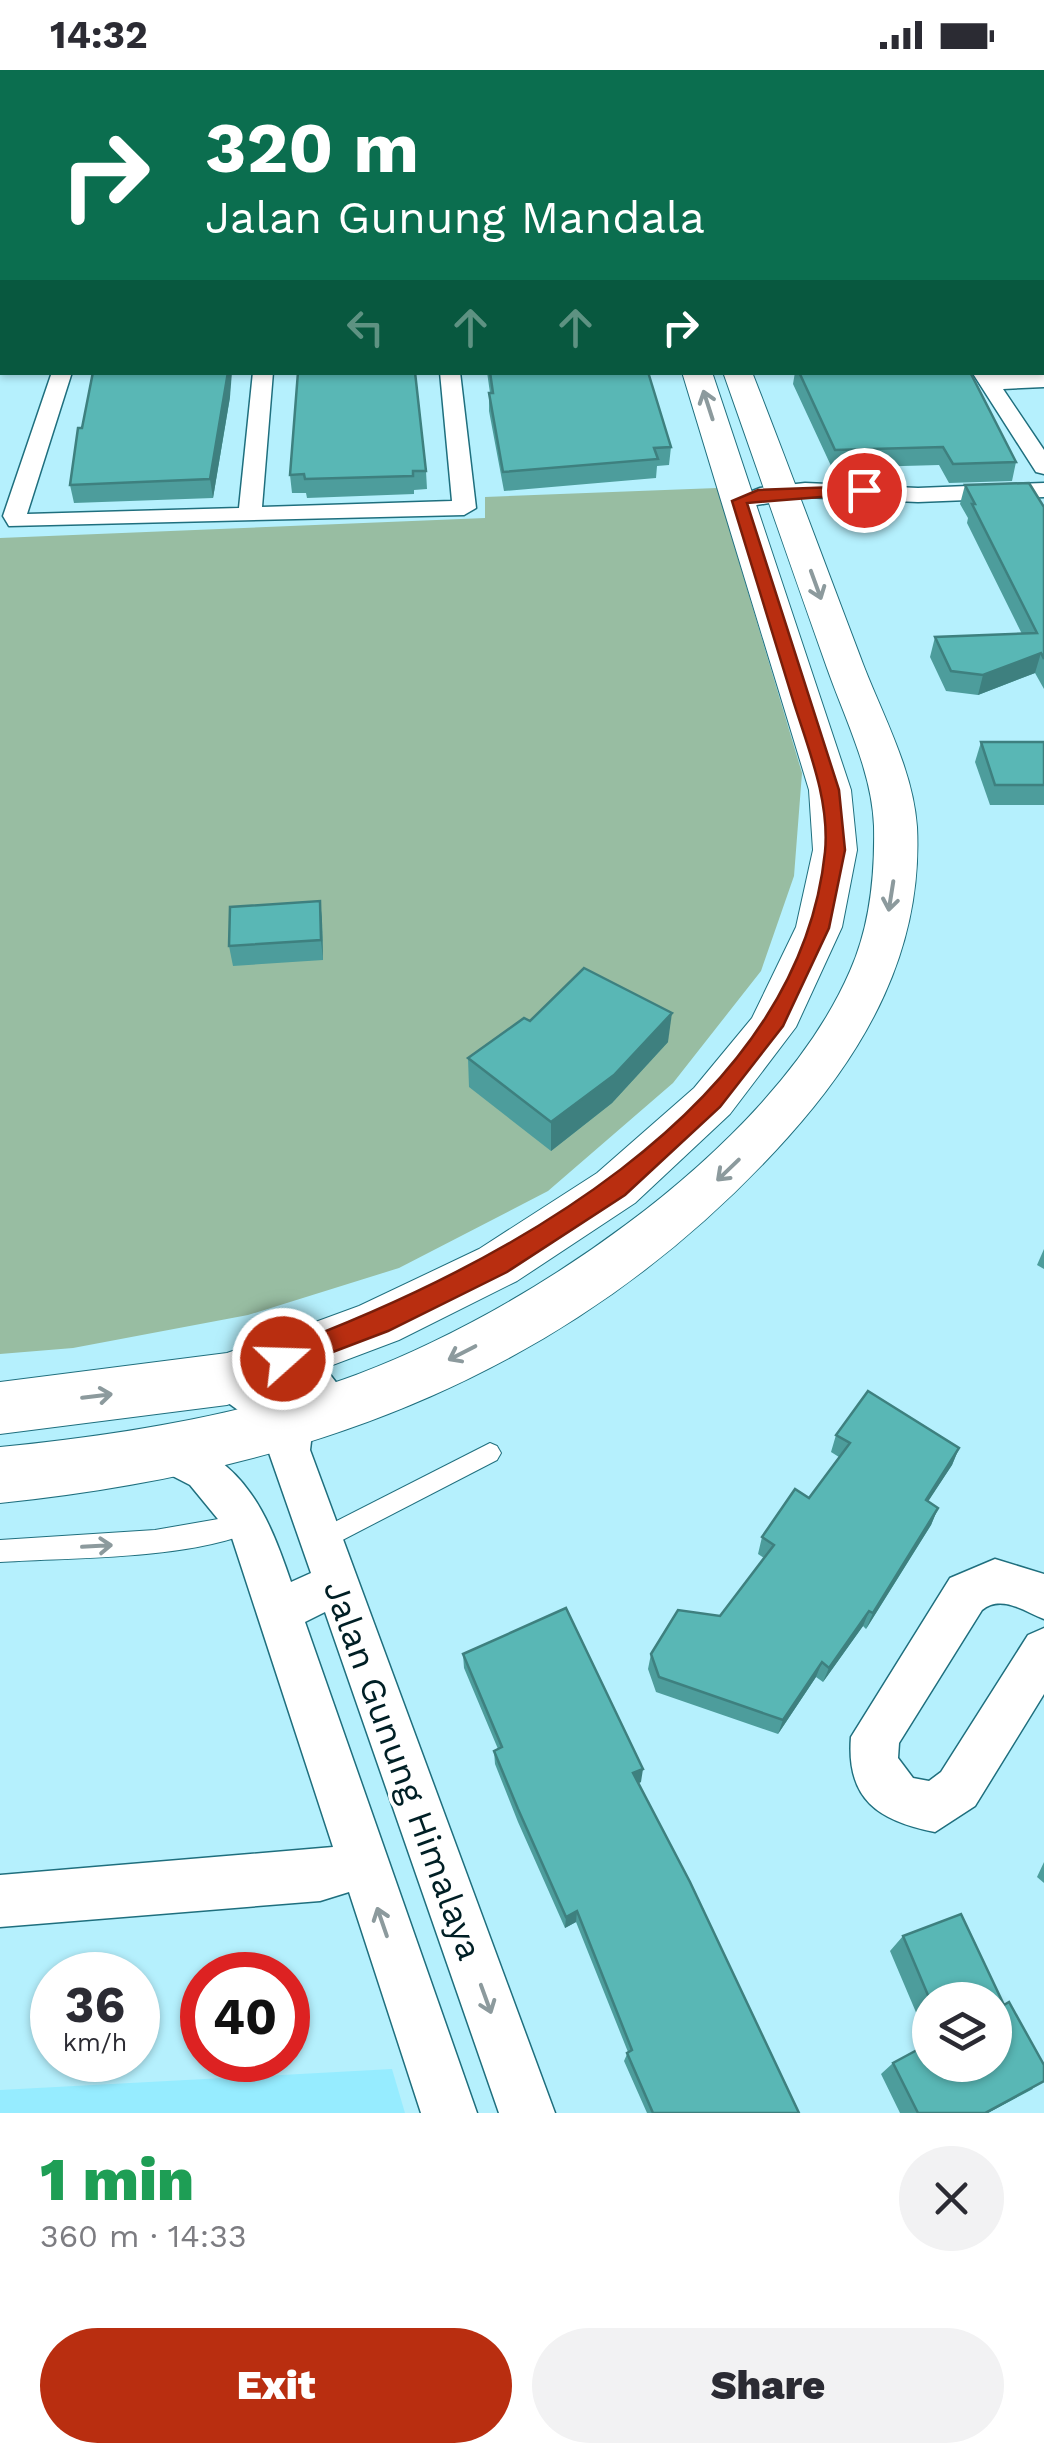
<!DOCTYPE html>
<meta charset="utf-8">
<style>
:root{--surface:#fff;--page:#f2f2f3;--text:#2b2b33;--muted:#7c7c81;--accent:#b92e10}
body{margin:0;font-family:"Work Sans",sans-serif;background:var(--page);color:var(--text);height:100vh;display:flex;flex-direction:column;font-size:38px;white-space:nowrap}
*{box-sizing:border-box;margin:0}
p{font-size:32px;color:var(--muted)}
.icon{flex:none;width:55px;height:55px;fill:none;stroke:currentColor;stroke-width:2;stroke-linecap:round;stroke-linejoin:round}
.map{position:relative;height:2043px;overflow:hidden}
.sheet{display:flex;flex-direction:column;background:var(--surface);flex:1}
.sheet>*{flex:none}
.top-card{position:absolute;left:0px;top:0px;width:1045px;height:305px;box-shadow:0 2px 8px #0004;background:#0b6e4f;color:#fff;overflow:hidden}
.fabs{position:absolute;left:912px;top:1912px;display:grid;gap:20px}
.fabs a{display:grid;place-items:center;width:100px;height:100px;border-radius:50%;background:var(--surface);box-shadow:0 2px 8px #0004;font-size:50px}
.speed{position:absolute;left:30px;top:1882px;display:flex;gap:20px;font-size:50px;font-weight:700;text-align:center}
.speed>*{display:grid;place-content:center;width:130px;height:130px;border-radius:50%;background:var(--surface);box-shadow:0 2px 8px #0004;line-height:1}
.speed small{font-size:25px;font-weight:400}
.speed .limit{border:15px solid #d22;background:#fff;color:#111}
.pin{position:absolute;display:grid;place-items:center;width:85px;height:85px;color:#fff;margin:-42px;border:5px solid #fff;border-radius:50%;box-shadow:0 2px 10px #0007}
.me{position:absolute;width:110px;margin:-55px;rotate:70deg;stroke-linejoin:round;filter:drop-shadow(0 0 8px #0008)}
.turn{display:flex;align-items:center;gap:35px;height:210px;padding:0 40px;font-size:45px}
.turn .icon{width:130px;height:130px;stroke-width:2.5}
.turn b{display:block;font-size:70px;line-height:85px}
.lanes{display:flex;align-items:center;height:95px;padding:0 40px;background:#0003;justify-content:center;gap:50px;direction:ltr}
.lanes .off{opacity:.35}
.round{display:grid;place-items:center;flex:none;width:105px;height:105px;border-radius:52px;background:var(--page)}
.head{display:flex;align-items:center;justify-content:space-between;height:170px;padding:0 40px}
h1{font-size:60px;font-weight:800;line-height:75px;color:#1e9e55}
.button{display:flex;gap:20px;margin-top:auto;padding:20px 40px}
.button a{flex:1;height:115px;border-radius:60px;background:var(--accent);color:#fff;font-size:40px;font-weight:800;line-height:115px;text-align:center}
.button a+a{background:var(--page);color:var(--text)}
.status{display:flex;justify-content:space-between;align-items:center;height:70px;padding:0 50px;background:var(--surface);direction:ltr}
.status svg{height:28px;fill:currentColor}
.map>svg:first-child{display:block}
.built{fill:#96ecff}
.green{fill:#98bda2}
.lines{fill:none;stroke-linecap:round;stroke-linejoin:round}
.lane-casing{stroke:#1f6f7e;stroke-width:2}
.street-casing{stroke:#1f6f7e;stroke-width:3}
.secondary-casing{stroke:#1f6f7e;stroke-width:2}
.lane{fill:#fff;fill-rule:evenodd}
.street{fill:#fff;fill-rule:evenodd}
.secondary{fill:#fff;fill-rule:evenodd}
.wall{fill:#4d9d9c;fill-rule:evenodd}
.shaded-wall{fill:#3e807f}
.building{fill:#59b7b5;stroke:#3e807f;stroke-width:2.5}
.oneway{stroke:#8c9a9d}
.route{fill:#b92e10;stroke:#781e0a;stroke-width:2.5}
.labels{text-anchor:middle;stroke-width:8;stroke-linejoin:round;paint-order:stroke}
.near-street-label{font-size:35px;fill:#001f25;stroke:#fff}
</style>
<div class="status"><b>14:32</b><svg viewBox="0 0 49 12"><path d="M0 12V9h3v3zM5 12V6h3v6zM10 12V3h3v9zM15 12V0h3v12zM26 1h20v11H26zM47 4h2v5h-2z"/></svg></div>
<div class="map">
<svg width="1044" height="2043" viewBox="0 0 1044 2043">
<rect width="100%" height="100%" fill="#b5f0fd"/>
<polygon class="built" points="392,1999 405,2043 0,2043 0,2020"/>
<polygon class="green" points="717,418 802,703 794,806 761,901 673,1013 548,1121 399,1198 248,1245 73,1278 0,1284 0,468 485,448 485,427"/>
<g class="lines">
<g class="lane-casing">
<g id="lane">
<polygon points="490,1373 497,1376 501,1383 497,1390 329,1477 321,1480 313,1477 310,1470 313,1463"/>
<path d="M247,1444L255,1447L258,1454L255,1461C182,1490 78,1487 0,1492V1470L155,1460Z"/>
</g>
</g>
<g class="street-casing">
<g id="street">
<rect x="142" y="0" width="14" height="2"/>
<polygon points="2,201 2,218 0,219 0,202"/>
<polygon points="52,302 72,302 27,444 239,438 253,302 273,302 262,437 452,431 440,302 460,302 476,438 464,445 9,456 3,446"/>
<polygon points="972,302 1044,305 1044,317 1003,319 1044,380 1044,404 1036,402"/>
<polygon points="805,413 918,418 1044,413 1044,427 918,432 805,427 739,438 727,431 760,418"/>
<polygon points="311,1262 325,1267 331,1279 325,1298 355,1337 349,1350 334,1355 304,1338 284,1300 297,1267"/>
<path d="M227,1291L307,1342L313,1355L310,1380L555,2043H499L325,1542L305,1552L477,2043H421L349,1822L320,1831L0,1857V1805L333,1777L231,1465L190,1415L157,1398L151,1384L157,1370L172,1365C246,1393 267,1442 291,1512L311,1503L268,1380L270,1363L213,1322L207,1309L213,1296Z"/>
<path d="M995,1489L1044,1504V1549C1024,1541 1001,1524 982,1540L899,1673L898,1688L913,1708L929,1711L941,1702L1028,1565L1044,1558V1624L975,1736L935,1762C879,1751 846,1730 851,1667L950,1508Z"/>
</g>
</g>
<g class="secondary-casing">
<g id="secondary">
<polygon points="682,302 712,302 851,720 857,780 842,857 796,957 730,1044 635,1133 517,1211 399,1270 248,1327 227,1335 0,1364 0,1312 227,1283 299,1258 359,1236 479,1179 597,1103 694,1018 752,948 796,857 813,780 809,720"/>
<path d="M723,302H752C790,399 826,497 863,594C883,646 913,700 917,757C923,879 867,979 788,1067C576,1303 309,1401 0,1433V1377C111,1366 217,1349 324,1316C506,1258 772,1082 850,901C870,856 875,806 874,756C872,702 845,649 827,598C792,500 758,401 723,302Z"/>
</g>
</g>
<use href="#lane" class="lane"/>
<use href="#street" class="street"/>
<use href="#secondary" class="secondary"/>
</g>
<g class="wall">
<rect x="1042" y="46" width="2" height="256"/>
<polygon points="487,302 648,302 671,377 669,395 657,396 656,408 504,421 489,341 489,323 490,323"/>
<polygon points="795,302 970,302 1016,392 1012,411 949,413 939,395 832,398 793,314"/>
<polygon points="230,327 213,428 74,433 70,415 82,358"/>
<polygon points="426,401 427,419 414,420 414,424 307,428 306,423 292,423 290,405"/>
<polygon points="965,415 1044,437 1044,619 1035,603 978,625 946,621 930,587 935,567 1022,564 967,453 968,448 960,434"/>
<polygon points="981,672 1044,672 1044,735 990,735 975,692"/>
<polygon points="320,831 322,851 323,890 233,896 229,876"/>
<polygon points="530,951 668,972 612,1033 551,1081 469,1017 468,988"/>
<polygon points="1044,1179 1044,1199 1037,1195"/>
<polygon points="836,1365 959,1378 952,1395 928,1431 938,1438 931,1455 866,1559 863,1556 823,1612 816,1607 778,1664 656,1622 648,1599 651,1584 720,1546 764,1488 758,1484 762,1467 809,1428 839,1387 831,1382"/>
<polygon points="463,1584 641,1712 638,1713 799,2043 647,2043 624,1991 628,1982 576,1852 565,1858 518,1752 495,1694 494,1681 498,1679 464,1598"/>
<polygon points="1044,1792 1044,1813 1037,1807"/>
<path d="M903,1866L1033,2019L988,2043H900L881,2004L893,1993L929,1973L890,1881ZM930,1930L995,1995H930Z"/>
</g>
<g class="shaded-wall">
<polygon points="583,0 611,0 611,2 576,2"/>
<polygon points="0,76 2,76 2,91 0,92"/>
<polygon points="228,302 232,302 230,327 213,428 210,409"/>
<polygon points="1041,583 1035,603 978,625 983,605"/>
<polygon points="320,831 322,851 323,890 321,870"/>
<polygon points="672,943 668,972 612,1033 551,1081 551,1052"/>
<polygon points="959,1378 952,1395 918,1447 926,1430"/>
<polygon points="938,1438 931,1455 866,1559 873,1543"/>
<polygon points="869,1541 863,1556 823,1612 829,1598"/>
<polygon points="822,1592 816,1607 778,1664 783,1650"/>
<polygon points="643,1699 641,1712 630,1717 633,1703"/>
<polygon points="577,1841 576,1852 565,1858 566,1847"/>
<polygon points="1044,2012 988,2043 985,2043"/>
</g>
<g class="building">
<polygon points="0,0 54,0 53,2 2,2 2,76 0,76"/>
<polygon points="172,0 251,0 251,2 171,2"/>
<polygon points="298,0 389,0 390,2 298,2"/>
<polygon points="438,0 583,0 576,2 439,2"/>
<polygon points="1042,50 1044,51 1044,132 1042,138"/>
<rect x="1042" y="140" width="2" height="121"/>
<polygon points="93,302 228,302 210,409 70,415 78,358 82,358"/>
<polygon points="298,302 415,302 426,401 413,401 413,406 305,409 304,404 290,405"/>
<polygon points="490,302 648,302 671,377 654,378 658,389 503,402 489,323 493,323"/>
<polygon points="799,302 970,302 1016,392 953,394 943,377 835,380"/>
<polygon points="1029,413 1044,437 1044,589 1041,583 983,605 951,601 935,567 1037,563 972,434 975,434 965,415"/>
<polygon points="981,672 1044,672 1044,715 995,715"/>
<polygon points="320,831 321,870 229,876 230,837"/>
<polygon points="584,898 672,943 614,1005 551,1052 468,988 524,948 530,951"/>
<polygon points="868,1321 959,1378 926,1430 938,1438 873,1543 869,1541 829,1598 822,1592 783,1650 659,1607 651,1584 678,1540 720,1546 774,1475 762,1467 795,1419 809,1428 850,1373 836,1365"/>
<polygon points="566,1538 643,1699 633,1703 690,1812 799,2043 653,2043 627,1983 632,1980 577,1841 566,1847 518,1739 494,1681 502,1677 463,1584"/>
<polygon points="961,1844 1004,1935 1009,1932 1044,1995 1044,2011 985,2043 918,2043 893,1993 930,1973 930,1995 995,1995 995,1930 930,1930 903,1866"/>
</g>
<defs><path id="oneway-shaft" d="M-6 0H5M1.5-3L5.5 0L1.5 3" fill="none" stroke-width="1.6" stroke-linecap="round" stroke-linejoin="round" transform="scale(2.5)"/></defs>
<g class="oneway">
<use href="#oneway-shaft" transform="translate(708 335) rotate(-108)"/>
<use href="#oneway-shaft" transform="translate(816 515) rotate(70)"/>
<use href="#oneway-shaft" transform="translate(891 826) rotate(99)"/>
<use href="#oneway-shaft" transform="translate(728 1100) rotate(136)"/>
<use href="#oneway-shaft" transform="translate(462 1283) rotate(153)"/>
<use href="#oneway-shaft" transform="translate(97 1326) rotate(-7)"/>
<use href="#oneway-shaft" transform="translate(97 1476) rotate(-3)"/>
<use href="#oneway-shaft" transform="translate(382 1852) rotate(-109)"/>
<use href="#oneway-shaft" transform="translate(486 1929) rotate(70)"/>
</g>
<path class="route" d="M864,416L872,420L870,423L747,433L839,720L845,780L829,858L783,956L720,1037L625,1125L507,1202L388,1261L283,1301L274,1297L270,1289L274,1281C491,1201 798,1043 825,782C830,729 807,676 792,627C772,562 752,496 732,431L758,420Z"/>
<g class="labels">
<g class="near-street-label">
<text transform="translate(403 1700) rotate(70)" y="12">Jalan Gunung Himalaya</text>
</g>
</g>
</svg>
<div class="fabs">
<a><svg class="icon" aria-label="layers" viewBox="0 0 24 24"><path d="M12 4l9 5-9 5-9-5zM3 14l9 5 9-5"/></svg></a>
</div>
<div class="speed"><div>36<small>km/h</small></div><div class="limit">40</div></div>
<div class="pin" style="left:864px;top:420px;background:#d93025"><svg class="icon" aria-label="arrive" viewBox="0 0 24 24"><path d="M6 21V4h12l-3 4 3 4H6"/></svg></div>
<svg class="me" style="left:283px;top:1289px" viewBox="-20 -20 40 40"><circle r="17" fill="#b92e10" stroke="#fff" stroke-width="3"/><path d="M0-11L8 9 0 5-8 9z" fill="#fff"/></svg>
<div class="top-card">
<div class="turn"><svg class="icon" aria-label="right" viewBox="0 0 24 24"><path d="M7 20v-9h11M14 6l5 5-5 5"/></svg><div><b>320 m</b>Jalan Gunung Mandala</div></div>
<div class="lanes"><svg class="icon off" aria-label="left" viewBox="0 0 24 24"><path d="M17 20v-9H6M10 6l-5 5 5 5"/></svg><svg class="icon off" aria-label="ahead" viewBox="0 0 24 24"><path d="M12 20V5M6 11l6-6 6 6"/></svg><svg class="icon off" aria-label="ahead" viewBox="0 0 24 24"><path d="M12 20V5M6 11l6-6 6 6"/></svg><svg class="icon" aria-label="right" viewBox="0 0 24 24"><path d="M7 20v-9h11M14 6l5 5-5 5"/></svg></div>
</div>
</div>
<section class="sheet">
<div class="head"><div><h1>1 min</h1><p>360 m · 14:33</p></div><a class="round"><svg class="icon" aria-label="close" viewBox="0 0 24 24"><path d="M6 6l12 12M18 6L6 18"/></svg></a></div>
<div class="button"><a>Exit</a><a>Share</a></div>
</section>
